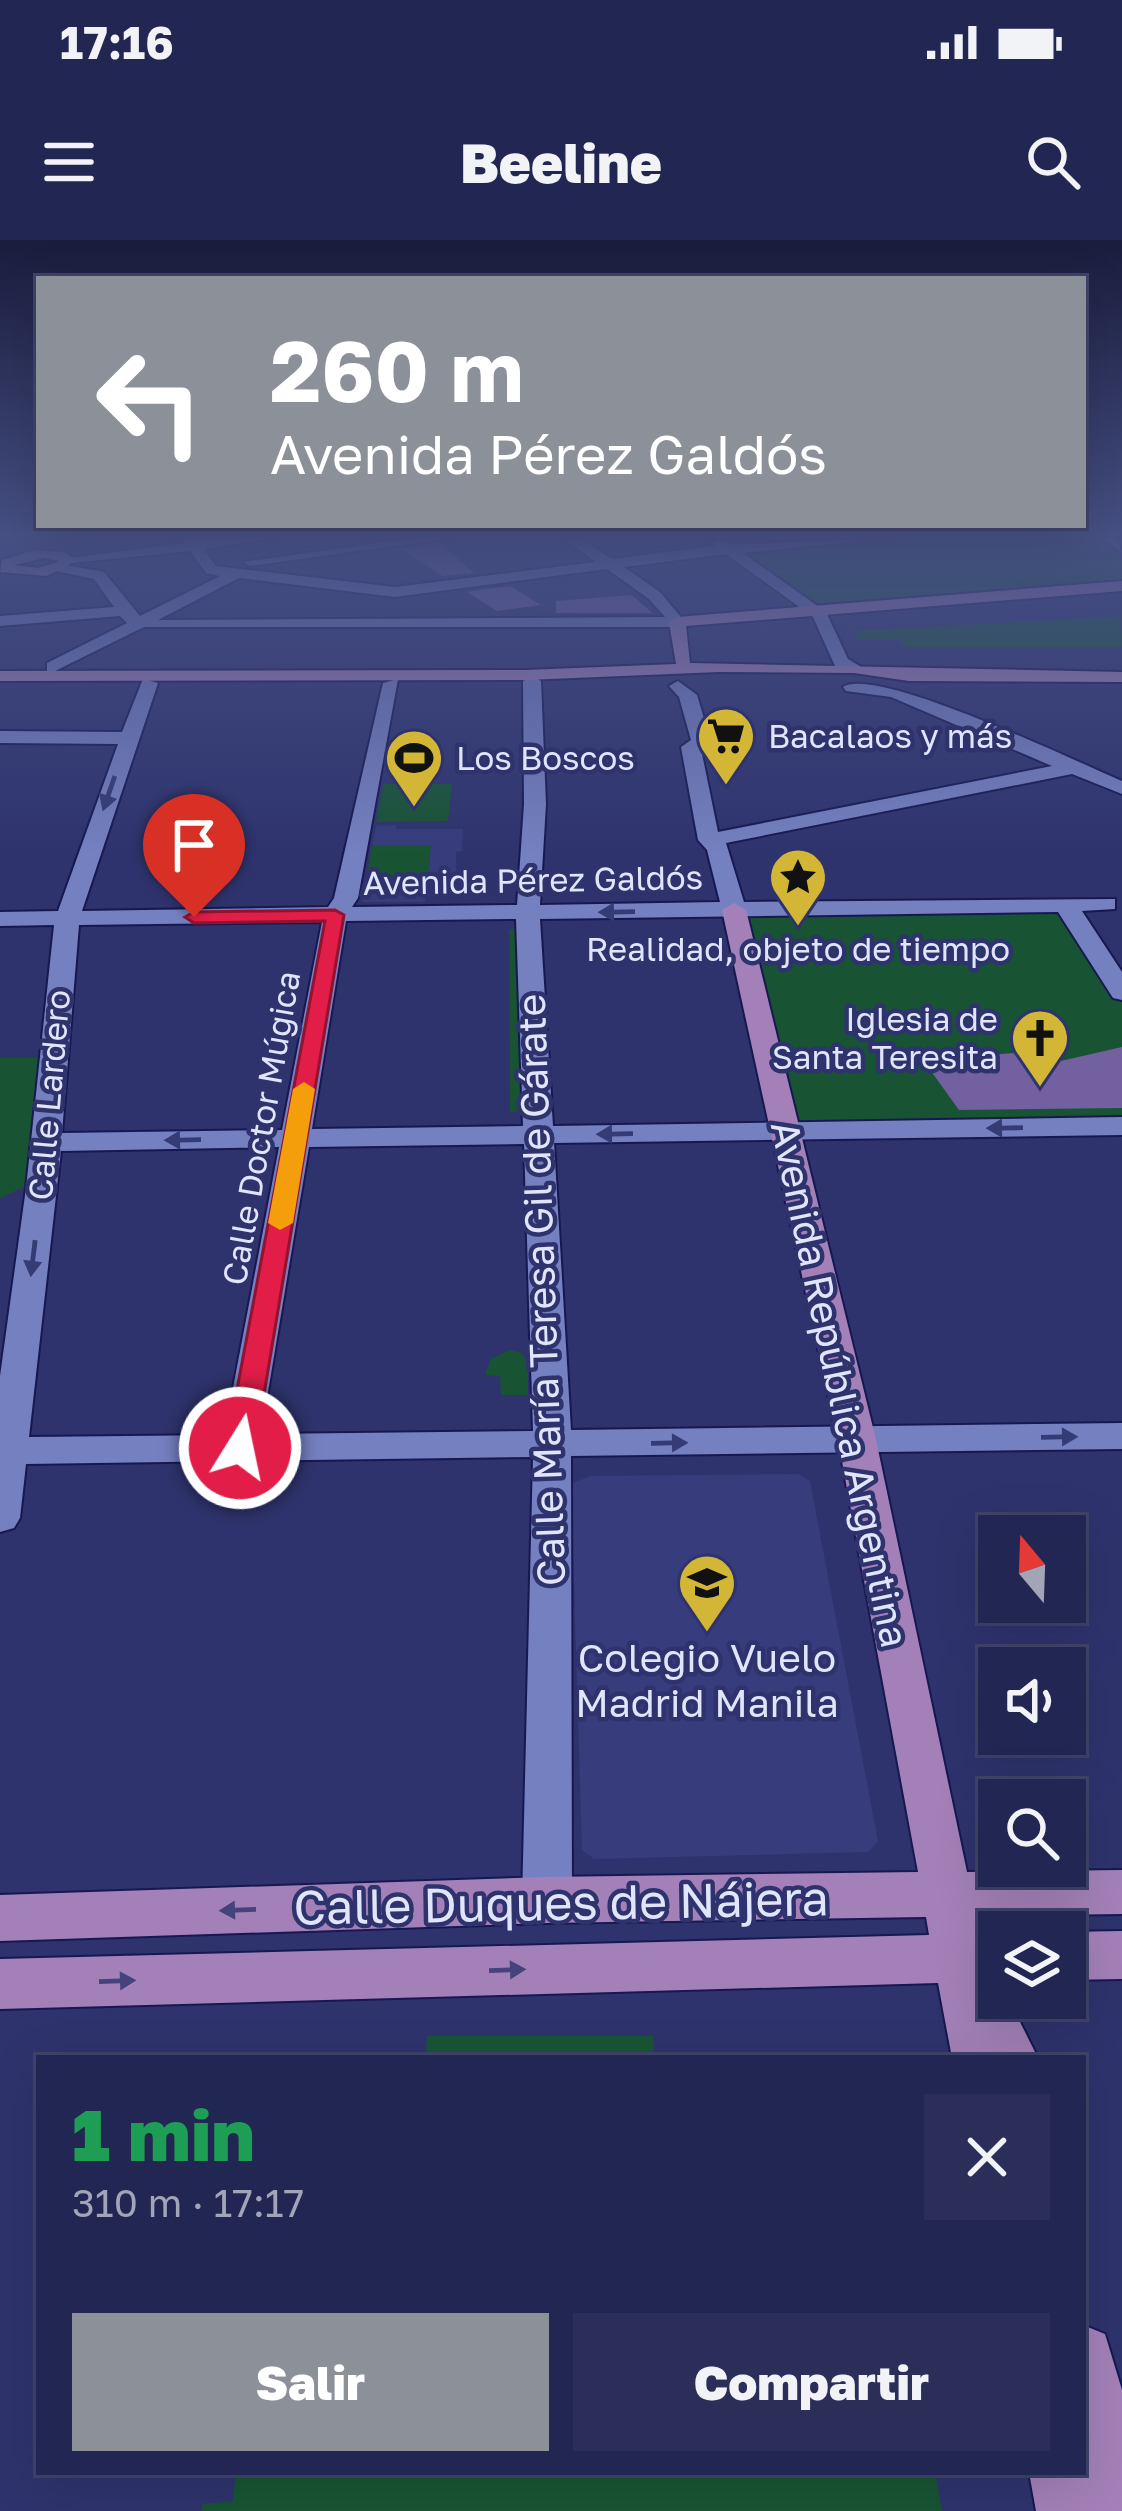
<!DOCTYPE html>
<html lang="es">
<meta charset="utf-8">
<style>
:root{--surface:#222652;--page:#2a2e59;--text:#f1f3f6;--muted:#a2a5b8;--line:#3f4369;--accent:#8c9099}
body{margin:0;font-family:"Golos Text",sans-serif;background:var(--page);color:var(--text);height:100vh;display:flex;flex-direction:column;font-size:45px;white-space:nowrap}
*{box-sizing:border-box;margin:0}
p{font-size:39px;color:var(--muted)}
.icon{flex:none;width:66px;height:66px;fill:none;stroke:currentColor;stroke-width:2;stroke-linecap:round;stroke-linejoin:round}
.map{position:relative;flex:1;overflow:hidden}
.drawer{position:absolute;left:36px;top:1815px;width:1050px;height:420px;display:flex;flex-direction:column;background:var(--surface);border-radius:0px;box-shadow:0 12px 48px #0002,0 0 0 3px var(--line)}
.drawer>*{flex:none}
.hud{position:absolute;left:36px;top:36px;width:1050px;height:252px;border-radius:0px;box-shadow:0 12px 48px #0002,0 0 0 3px var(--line);background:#8c9099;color:#fff;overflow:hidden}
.needle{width:78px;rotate:341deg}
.buttons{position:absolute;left:978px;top:1275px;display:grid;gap:24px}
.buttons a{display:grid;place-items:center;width:108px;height:108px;border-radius:0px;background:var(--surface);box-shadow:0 12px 48px #0002,0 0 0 3px var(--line);font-size:60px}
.pin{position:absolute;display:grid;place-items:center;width:102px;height:102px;color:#fff;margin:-123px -51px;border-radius:50% 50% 50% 0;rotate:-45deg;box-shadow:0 0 12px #0007}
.pin .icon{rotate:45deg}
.me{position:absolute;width:132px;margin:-66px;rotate:10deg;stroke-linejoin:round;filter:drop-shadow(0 0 9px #0008)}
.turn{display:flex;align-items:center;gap:42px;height:252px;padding:0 36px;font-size:54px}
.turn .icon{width:156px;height:156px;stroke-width:2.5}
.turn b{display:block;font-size:84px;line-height:102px}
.round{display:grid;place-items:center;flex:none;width:126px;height:126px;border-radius:0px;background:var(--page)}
.summary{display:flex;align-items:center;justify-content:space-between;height:204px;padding:0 36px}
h1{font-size:72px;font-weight:800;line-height:90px;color:#1e9e55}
.cta{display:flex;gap:24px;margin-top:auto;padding:24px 36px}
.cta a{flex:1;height:138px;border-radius:0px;background:var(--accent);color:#fff;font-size:48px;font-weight:800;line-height:138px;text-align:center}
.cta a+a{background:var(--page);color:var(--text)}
.status{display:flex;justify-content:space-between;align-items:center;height:84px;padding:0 60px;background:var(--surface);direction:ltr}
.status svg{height:33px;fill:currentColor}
header{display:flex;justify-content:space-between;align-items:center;height:156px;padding:0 36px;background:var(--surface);font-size:54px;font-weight:800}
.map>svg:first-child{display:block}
.built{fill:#363c7c}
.green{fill:#185434}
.building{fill:#7260a1}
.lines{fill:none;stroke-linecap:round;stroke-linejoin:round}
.minor-casing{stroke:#171850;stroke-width:4}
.major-casing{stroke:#171850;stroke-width:4}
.minor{fill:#7580c0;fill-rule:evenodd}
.major{fill:#a381b8;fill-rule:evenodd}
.oneway{fill:#353b75}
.oneway2{fill:#45437c}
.route{fill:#e11d48;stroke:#92132f;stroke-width:3}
.slow{fill:#f59e0b}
.labels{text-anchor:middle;stroke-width:9;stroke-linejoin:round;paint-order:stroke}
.far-poi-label{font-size:33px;fill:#e1e5fb;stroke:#2e336d;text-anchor:start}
.far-street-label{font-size:33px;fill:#e1e5fb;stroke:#2e336d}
.street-label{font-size:39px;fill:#e1e5fb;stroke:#2e336d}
.poi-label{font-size:39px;fill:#e1e5fb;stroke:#2e336d}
.near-street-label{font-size:48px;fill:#e1e5fb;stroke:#2e336d}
</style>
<div class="status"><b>17:16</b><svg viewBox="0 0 49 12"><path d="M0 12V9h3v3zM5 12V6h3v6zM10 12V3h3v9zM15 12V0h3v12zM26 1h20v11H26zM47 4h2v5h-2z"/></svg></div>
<header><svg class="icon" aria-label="menu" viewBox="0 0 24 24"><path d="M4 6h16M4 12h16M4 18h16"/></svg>Beeline<svg class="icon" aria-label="search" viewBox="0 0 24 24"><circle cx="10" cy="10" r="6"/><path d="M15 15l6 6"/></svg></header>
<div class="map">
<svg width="1122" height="2271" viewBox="0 0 1122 2271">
<rect width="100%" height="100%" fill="#2e336d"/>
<g class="built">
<polygon points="396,585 396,589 463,589 462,611 456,612 457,649 427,650 425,662 362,662 365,646 427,644 431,605 372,605 376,586"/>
<polygon points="798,1234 810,1241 878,1601 868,1612 594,1619 582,1610 571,1244 590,1236"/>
</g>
<g class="green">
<polygon points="905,298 1098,298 1122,319 1122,342 795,369 720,312"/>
<polygon points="1121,376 1122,407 905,407 901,400 858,400 854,391"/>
<polygon points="383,544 452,544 448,581 376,582"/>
<polygon points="372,605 431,605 427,645 365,646"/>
<polygon points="1066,665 1122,752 1122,886 786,892 734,670"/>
<polygon points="509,689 541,689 544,871 510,872"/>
<polygon points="0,818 40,818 28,945 0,958"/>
<polygon points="509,1110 520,1112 528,1121 528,1155 501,1155 500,1136 485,1135 491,1119"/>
<polygon points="427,1796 653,1796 654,1818 426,1818"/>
<polygon points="236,2232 935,2232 942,2271 201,2271 203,2264 233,2261"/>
</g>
<g class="building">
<polygon points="441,304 474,333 443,336 401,309"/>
<polygon points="510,346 541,365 497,371 467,352"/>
<polygon points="632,355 652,373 556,373 556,361"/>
<polygon points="1122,807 1122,868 959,870 923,820 1042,811 1052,823"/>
</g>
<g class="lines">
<g class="minor-casing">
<g id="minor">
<path d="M182,298H275L204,309L216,326L395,347L595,322L564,298H579L612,319L715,306L713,303L720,299L732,305L889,298L743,313L826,372L848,419L863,428L854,433L835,426L813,377L726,314L624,327L660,352L685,382L677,387H144L53,432L47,431V423L127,383L120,376L0,386V376L114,367L94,339L56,331L61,324L104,332L140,376L220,336L206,333L190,311L70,323L63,319L185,303ZM607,329L649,359L665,377L158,380L239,338L395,357Z"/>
<polygon points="413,298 450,298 250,326 243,322"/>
<path d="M532,436L541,441L546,564L540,665L720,662L707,610L698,600L681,507L691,500L679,457L669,446L678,441L697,455L711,502L701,509L718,592L1052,526L891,457L846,451L843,447C876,425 1077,522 1122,541V554L1072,534L726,603L744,662L1115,659V669L1082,671L1122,732V760L1113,758L1058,672L540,679L553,886L1122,877V895L554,903L571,1190L1122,1183V1209L571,1216L572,1660L565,1676L547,1683L529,1676L522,1660L533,1217L26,1224L20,1278L14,1288L0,1292V1136L26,948L54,685L0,686V672L58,671L118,504L0,503V491L122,492L143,439L158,443L82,671L328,667L334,658L383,443L398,439L358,658L352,667L517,665L524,564L523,441ZM516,679L523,886L312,889L346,681ZM322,682L282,890L62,893L79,685ZM524,904L533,1191L261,1194L309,907ZM279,907L224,1195L29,1197L61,911Z"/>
</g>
</g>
<g class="major-casing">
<g id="major">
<polygon points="1102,298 1117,298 1122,312"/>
<path d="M34,310L63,312L78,320L47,336L0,332L2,320ZM44,318L60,321L38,328L14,325Z"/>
<polygon points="1122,341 1122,351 686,386 690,423 1122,432 1122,442 909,441 854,433 719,432 526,440 0,441 0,431 526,430 676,424 669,382 677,377"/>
<polygon points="734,663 746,670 876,1200 967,1632 1122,1630 1122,1674 976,1676 980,1694 999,1693 999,1758 1008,1758 1038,1818 952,1818 938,1743 0,1769 0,1719 929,1695 926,1677 547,1683 0,1701 0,1655 547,1637 918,1632 838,1200 722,670"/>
<polygon points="1122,1691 1122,1739 1065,1740 1065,1692"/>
<polygon points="1083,2085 1105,2094 1122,2150 1122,2271 1036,2271 1029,2232 1083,2232"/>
</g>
</g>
<use href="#minor" class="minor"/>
<use href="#major" class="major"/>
</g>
<defs><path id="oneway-solid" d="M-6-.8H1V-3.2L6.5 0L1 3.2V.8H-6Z" transform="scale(3)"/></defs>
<g class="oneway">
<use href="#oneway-solid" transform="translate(109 553) rotate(109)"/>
<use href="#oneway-solid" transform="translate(617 672) rotate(179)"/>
<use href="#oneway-solid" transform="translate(1005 888) rotate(179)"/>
<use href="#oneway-solid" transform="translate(615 894) rotate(179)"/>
<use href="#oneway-solid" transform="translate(183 900) rotate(179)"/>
<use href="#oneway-solid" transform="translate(33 1018) rotate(97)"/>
<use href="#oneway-solid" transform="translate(1059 1197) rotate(-1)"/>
<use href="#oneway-solid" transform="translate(669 1203) rotate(-1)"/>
</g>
<g class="oneway2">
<use href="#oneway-solid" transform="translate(238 1670) rotate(178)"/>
<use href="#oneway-solid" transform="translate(507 1730) rotate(-2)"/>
<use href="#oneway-solid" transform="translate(117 1741) rotate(-2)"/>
</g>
<linearGradient id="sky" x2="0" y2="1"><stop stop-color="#191c3c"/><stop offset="0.48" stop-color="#465084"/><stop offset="1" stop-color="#465084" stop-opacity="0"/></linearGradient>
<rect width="1122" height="615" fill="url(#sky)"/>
<polygon class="route" points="335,670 344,675 255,1208 240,1218 226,1208 325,681 194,683 185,677 194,672"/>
<polygon class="slow" points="304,842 315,849 293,983 280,990 268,983 293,849"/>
<defs>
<g id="supermarket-pin" transform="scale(3)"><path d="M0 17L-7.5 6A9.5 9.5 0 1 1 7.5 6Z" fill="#d3b635" stroke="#2e336d"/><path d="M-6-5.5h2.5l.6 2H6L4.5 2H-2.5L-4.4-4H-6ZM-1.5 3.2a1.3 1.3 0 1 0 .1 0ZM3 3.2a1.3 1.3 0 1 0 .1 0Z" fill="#111"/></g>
<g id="stadium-pin" transform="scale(3)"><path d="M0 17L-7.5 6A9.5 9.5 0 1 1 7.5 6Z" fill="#d3b635" stroke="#2e336d"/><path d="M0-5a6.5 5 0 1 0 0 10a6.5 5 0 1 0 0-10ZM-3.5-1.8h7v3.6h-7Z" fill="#111"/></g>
<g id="sight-pin" transform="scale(3)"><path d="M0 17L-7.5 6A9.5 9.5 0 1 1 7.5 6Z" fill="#d3b635" stroke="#2e336d"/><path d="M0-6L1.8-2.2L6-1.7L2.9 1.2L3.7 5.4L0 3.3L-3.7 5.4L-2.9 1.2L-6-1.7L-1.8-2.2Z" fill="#111"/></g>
<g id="church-pin" transform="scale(3)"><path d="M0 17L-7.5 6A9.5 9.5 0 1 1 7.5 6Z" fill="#d3b635" stroke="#2e336d"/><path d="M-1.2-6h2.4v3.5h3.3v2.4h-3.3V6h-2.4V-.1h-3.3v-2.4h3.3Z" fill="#111"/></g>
<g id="school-pin" transform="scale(3)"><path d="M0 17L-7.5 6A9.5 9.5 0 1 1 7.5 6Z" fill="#d3b635" stroke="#2e336d"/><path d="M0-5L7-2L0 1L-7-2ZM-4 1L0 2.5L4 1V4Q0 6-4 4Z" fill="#111"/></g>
</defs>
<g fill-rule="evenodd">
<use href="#supermarket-pin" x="726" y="496"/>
<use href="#stadium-pin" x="414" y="518"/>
<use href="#sight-pin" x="798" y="637"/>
<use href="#church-pin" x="1040" y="798"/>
<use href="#school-pin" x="707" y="1343"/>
</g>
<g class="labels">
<g class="far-poi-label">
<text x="768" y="508">Bacalaos y más</text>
<text x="456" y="530">Los Boscos</text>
<text x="798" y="721" text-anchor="middle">Realidad, objeto de tiempo</text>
<text x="998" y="791" text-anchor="end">Iglesia de<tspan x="998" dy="38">Santa Teresita</tspan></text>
</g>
<g class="far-street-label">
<text transform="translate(533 640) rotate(-1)" y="12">Avenida Pérez Galdós</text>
<text transform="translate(49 855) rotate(-85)" y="12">Calle Lardero</text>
<text transform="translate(261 888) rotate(-80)" y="12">Calle Doctor Múgica</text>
</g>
<g class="street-label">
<text transform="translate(541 1050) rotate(-92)" y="14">Calle María Teresa Gil de Gárate</text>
<text transform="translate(840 1144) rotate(78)" y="14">Avenida República Argentina</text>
</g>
<g class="poi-label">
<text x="707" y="1432">Colegio Vuelo<tspan x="707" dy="45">Madrid Manila</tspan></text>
</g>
<g class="near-street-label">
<text transform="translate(561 1663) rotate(-1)" y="17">Calle Duques de Nájera</text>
</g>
</g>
</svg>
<div class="buttons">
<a><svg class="needle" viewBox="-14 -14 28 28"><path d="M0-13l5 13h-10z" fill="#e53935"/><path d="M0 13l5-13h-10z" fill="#a2a5b8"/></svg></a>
<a><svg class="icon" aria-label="sound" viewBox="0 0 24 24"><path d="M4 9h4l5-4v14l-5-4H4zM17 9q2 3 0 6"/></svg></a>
<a><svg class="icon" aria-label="search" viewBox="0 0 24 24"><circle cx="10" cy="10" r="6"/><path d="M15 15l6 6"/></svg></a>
<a><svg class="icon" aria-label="layers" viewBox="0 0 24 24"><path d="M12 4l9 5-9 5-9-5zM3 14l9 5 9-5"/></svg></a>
</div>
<div class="pin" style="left:194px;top:677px;background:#d93025"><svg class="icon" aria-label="arrive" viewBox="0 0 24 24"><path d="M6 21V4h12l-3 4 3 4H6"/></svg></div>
<svg class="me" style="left:240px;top:1208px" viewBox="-20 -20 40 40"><circle r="17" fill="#e11d48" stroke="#fff" stroke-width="3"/><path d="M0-11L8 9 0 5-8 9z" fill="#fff"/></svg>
<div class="hud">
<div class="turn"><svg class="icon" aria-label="left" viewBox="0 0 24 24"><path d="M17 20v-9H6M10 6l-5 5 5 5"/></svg><div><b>260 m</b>Avenida Pérez Galdós</div></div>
</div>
<section class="drawer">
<div class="summary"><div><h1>1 min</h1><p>310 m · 17:17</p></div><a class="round"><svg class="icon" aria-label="close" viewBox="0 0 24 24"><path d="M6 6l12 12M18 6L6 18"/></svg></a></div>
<div class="cta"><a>Salir</a><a>Compartir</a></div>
</section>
</div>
